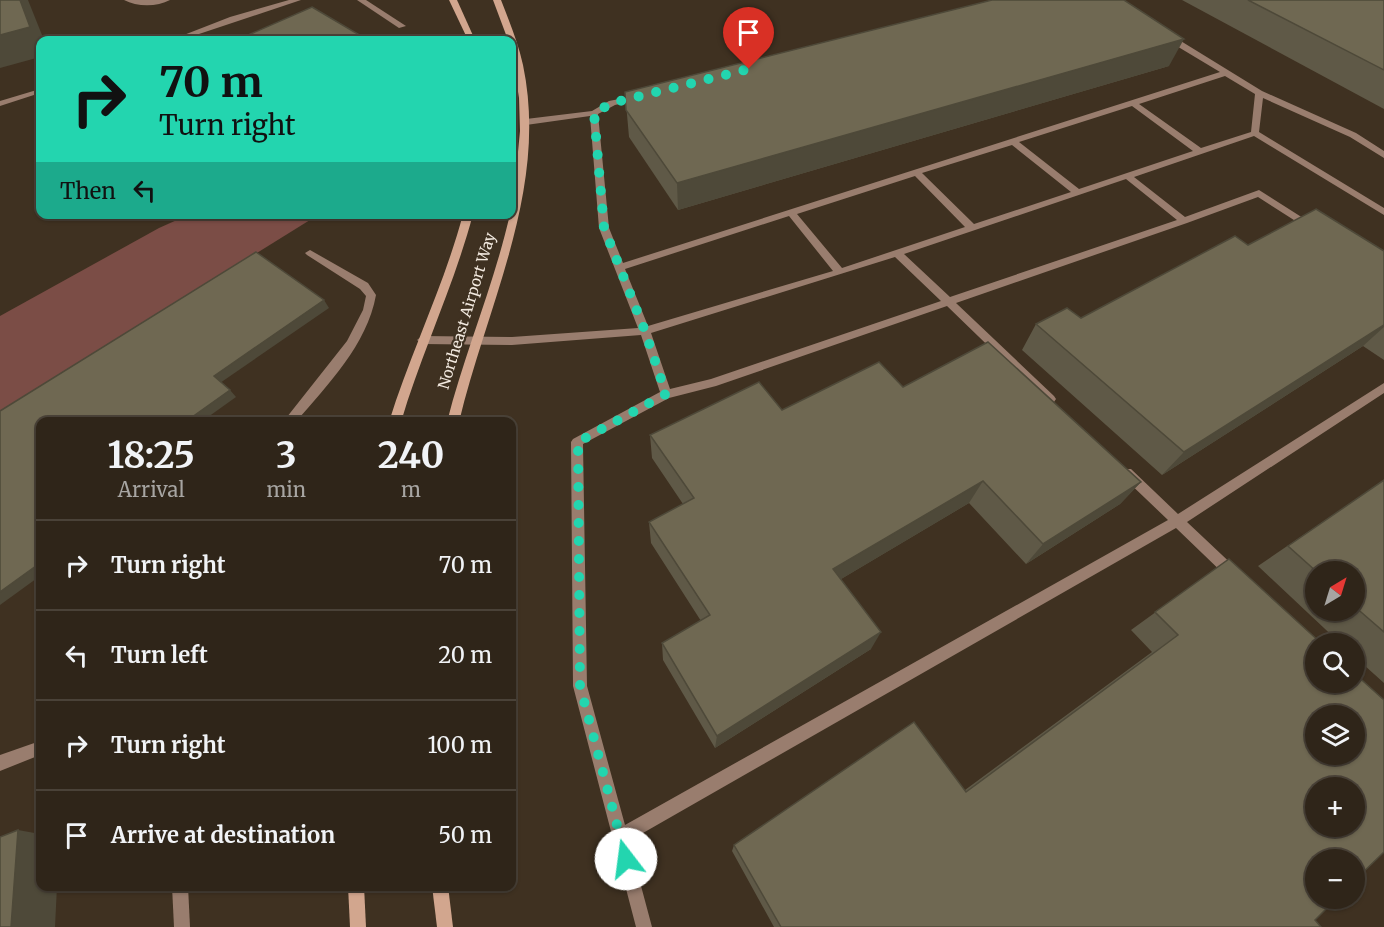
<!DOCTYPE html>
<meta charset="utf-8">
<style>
:root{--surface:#2f2519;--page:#372d22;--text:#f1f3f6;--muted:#a7a5a2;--line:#4a4238}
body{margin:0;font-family:Merriweather,serif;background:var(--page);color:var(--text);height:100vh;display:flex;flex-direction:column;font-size:22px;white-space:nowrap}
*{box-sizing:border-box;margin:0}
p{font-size:20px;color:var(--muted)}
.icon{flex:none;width:33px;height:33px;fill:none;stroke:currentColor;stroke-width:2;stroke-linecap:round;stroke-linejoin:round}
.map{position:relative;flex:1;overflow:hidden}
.details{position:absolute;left:36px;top:417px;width:480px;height:474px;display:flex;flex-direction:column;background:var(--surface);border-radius:12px;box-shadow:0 2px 4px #0004,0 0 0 2px var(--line)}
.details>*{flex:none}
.hud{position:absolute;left:36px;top:36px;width:480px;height:183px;border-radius:12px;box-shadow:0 2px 4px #0004,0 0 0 2px var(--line);background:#23d5af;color:#111;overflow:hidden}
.needle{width:39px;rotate:38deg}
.tools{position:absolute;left:1305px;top:561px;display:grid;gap:12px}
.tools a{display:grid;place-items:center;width:60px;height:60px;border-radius:50%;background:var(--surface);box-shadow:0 2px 4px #0004,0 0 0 2px var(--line);font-size:30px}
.pin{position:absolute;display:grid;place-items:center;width:51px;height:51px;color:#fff;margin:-62px -26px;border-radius:50% 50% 50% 0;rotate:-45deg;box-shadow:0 0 6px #0007}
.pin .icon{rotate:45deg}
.me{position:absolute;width:66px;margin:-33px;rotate:345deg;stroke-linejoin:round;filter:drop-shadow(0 0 4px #0008)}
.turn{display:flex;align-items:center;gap:21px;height:126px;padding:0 24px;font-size:27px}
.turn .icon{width:78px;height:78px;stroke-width:2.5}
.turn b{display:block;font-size:42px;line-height:51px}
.then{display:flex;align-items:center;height:57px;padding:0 24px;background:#0003;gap:12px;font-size:22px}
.eta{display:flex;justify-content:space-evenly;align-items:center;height:102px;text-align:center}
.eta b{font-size:36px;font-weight:700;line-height:42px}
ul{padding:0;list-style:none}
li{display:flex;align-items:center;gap:18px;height:90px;padding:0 24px;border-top:2px solid var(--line)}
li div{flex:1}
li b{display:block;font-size:22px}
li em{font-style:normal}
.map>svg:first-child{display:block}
.green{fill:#7b4d46}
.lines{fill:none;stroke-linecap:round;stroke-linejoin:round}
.lane{fill:#997d6e;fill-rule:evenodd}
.secondary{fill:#d2a68e;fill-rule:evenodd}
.wall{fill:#5f5947;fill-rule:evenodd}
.shaded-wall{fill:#4e4939}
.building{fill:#6f6852;stroke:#4e4939;stroke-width:1.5;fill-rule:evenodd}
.route{stroke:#23d5af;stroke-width:10;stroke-dasharray:0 18}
.labels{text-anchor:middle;stroke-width:4.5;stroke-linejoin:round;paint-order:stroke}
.far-street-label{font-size:15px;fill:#f3eae0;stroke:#3f3121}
</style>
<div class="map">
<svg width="1384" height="927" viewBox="0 0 1384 927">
<rect width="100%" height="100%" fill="#3f3121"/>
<polygon class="green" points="188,215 318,215 0,413 0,316 159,228"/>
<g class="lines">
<g class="lane">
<path d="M124,0H170C157,7 137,7 124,0Z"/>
<polygon points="289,0 301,0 181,40 171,40 230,17"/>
<polygon points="357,0 366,0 406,26 399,28"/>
<path d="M1165,35H1171L1262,91L1356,133L1384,151V158L1350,137L1263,98L1259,132L1384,208V215L1254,136L1134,177L1185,217L1259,190L1314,225V229H1308L1258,197L1187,223L956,303L1054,396L1056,399L1054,402H1046L947,306L716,386L669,398L583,444L587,686L625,825L1168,520L1123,477L1121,473L1123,469H1131L1178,514L1384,383V393L1187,522L1239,571L1241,575L1239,579L1234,581L1229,579L1176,528L629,841L652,927H636L573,686L571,442L573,439L660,392L641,335L512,345L422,344L417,340L422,336L512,337L638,328L599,228L590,116L526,125L522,122L526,119L592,111L609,101L644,94V98L615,105L598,114L609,228L623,263L1220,72L1165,39ZM1225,76L1255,94L1251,132L1201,148L1139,104ZM1132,106L1193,151L1079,189L1019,142ZM1012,145L1071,192L974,224L922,173ZM915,176L965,227L842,268L797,214ZM1126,179L1177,220L950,297L904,254ZM789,216L833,271L648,326L625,269ZM895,257L941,301L711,379L670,389L651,333Z"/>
<polygon points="40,89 40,93 0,106 0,101"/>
<path d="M310,250L368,283L376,295C367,345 328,384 296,422H283L347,341L363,310L366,296L360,289L307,255L305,253Z"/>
<polygon points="40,741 40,755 0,771 0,755"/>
<polygon points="172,886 188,886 190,927 174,927"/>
</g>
<g class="secondary">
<polygon points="449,0 457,0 475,40 468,40"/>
<path d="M493,0H501C509,21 518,42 523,65C549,189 487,304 459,422H447C465,351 494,285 510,214H512L520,131L519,98L512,53V40H508Z"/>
<path d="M463,214H473C454,286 422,351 401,422H389C411,351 444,286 463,214Z"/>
<polygon points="348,886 364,886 366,927 350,927"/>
<polygon points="432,886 448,886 453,927 437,927"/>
</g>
</g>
<g class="wall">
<polygon points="1182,0 1384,0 1384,109"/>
<polygon points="1169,66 678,210 629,137 625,92"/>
<polygon points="1248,245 1384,251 1384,360 1363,346 1162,475 1022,350 1036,324 1081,318"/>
<polygon points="903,387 1141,482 1120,504 1026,564 969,503 841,579 871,649 715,748 663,660 662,643 701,621 651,543 649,522 683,504 652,458 650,435"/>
<path d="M1384,480V683L1354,656V644H1341L1258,566ZM1316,572H1354V610H1316Z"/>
<polygon points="1229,559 1315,920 1321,927 774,927 732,851 734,845 965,790 1152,652 1131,630"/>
</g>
<g class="shaded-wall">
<polygon points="20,0 28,0 44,40 40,40 40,57 0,68 0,35"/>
<polygon points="1184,39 1169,66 678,210 677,183"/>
<polygon points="324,300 329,308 220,383 214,376"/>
<polygon points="1384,325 1384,327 1363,346 1162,475 1184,452"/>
<polygon points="230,390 236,397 201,422 185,422"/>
<polygon points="983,481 969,503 826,588 833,569"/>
<polygon points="1141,482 1120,504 1026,564 1043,544"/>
<polygon points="40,563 40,576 0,605 0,592"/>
<polygon points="881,632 871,649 715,748 717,736"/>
<polygon points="18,830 40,834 40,886 57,886 55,927 11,927"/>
</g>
<g class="building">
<polygon points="0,0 20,0 30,27 0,35"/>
<polygon points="992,0 1124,0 1184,39 677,183 626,110 625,92"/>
<polygon points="1248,0 1384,0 1384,70"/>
<polygon points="312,7 368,40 237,40"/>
<polygon points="1316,209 1384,251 1384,325 1184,452 1036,324 1067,308 1081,318 1235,236 1248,245"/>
<polygon points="256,252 324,300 214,376 230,390 185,422 40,422 40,563 0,592 0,411"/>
<polygon points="988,342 1141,482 1043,544 983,481 833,569 881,632 717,736 662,643 710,615 649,522 694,498 650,435 759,382 782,410 879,362 903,387"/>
<polygon points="1384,480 1384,632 1354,606 1354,572 1317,572 1288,546"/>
<path d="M1229,559L1322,644H1316V682H1354V673L1384,700V852L1354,881V860H1316V898H1337L1315,920L1321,927H781L734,845L914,722L966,792L1178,635L1155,612ZM1316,716H1354V754H1316ZM1316,788H1354V826H1316Z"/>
<polygon points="18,830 11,927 0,927 0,837"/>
</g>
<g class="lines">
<polyline class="route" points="626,859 580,686 578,442 666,394 645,331 604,228 594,113 612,103 749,69"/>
</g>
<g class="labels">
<g class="far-street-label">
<text transform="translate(467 311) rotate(-73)" y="5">Northeast Airport Way</text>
</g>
</g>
</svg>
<div class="tools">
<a><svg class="needle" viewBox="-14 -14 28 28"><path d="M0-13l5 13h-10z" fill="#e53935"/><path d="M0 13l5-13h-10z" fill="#a7a5a2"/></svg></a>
<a><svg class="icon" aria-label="search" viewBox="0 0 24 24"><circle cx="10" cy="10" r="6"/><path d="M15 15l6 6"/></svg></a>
<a><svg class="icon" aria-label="layers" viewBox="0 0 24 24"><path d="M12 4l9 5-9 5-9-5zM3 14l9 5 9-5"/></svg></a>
<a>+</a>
<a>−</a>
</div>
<div class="pin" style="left:749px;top:69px;background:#d93025"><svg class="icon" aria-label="arrive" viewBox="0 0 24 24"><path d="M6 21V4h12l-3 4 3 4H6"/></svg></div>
<svg class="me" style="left:626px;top:859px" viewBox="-20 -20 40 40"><circle r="19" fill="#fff"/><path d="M0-13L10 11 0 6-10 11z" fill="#23d5af"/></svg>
<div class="hud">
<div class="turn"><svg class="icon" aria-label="right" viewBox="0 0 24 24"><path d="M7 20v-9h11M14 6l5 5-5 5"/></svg><div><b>70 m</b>Turn right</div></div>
<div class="then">Then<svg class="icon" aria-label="left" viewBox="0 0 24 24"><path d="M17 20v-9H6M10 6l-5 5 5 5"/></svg></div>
</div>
<section class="details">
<div class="eta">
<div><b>18:25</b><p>Arrival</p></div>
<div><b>3</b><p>min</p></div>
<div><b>240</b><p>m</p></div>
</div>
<ul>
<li><svg class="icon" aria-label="right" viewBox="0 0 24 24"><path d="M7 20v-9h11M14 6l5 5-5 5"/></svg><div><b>Turn right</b></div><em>70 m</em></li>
<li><svg class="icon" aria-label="left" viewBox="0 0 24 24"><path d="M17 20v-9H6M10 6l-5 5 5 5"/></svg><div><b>Turn left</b></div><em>20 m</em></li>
<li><svg class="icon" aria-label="right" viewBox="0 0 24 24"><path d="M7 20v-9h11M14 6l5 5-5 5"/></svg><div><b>Turn right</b></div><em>100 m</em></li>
<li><svg class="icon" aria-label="arrive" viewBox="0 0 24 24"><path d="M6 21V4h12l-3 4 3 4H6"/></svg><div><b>Arrive at destination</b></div><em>50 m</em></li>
</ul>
</section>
</div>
